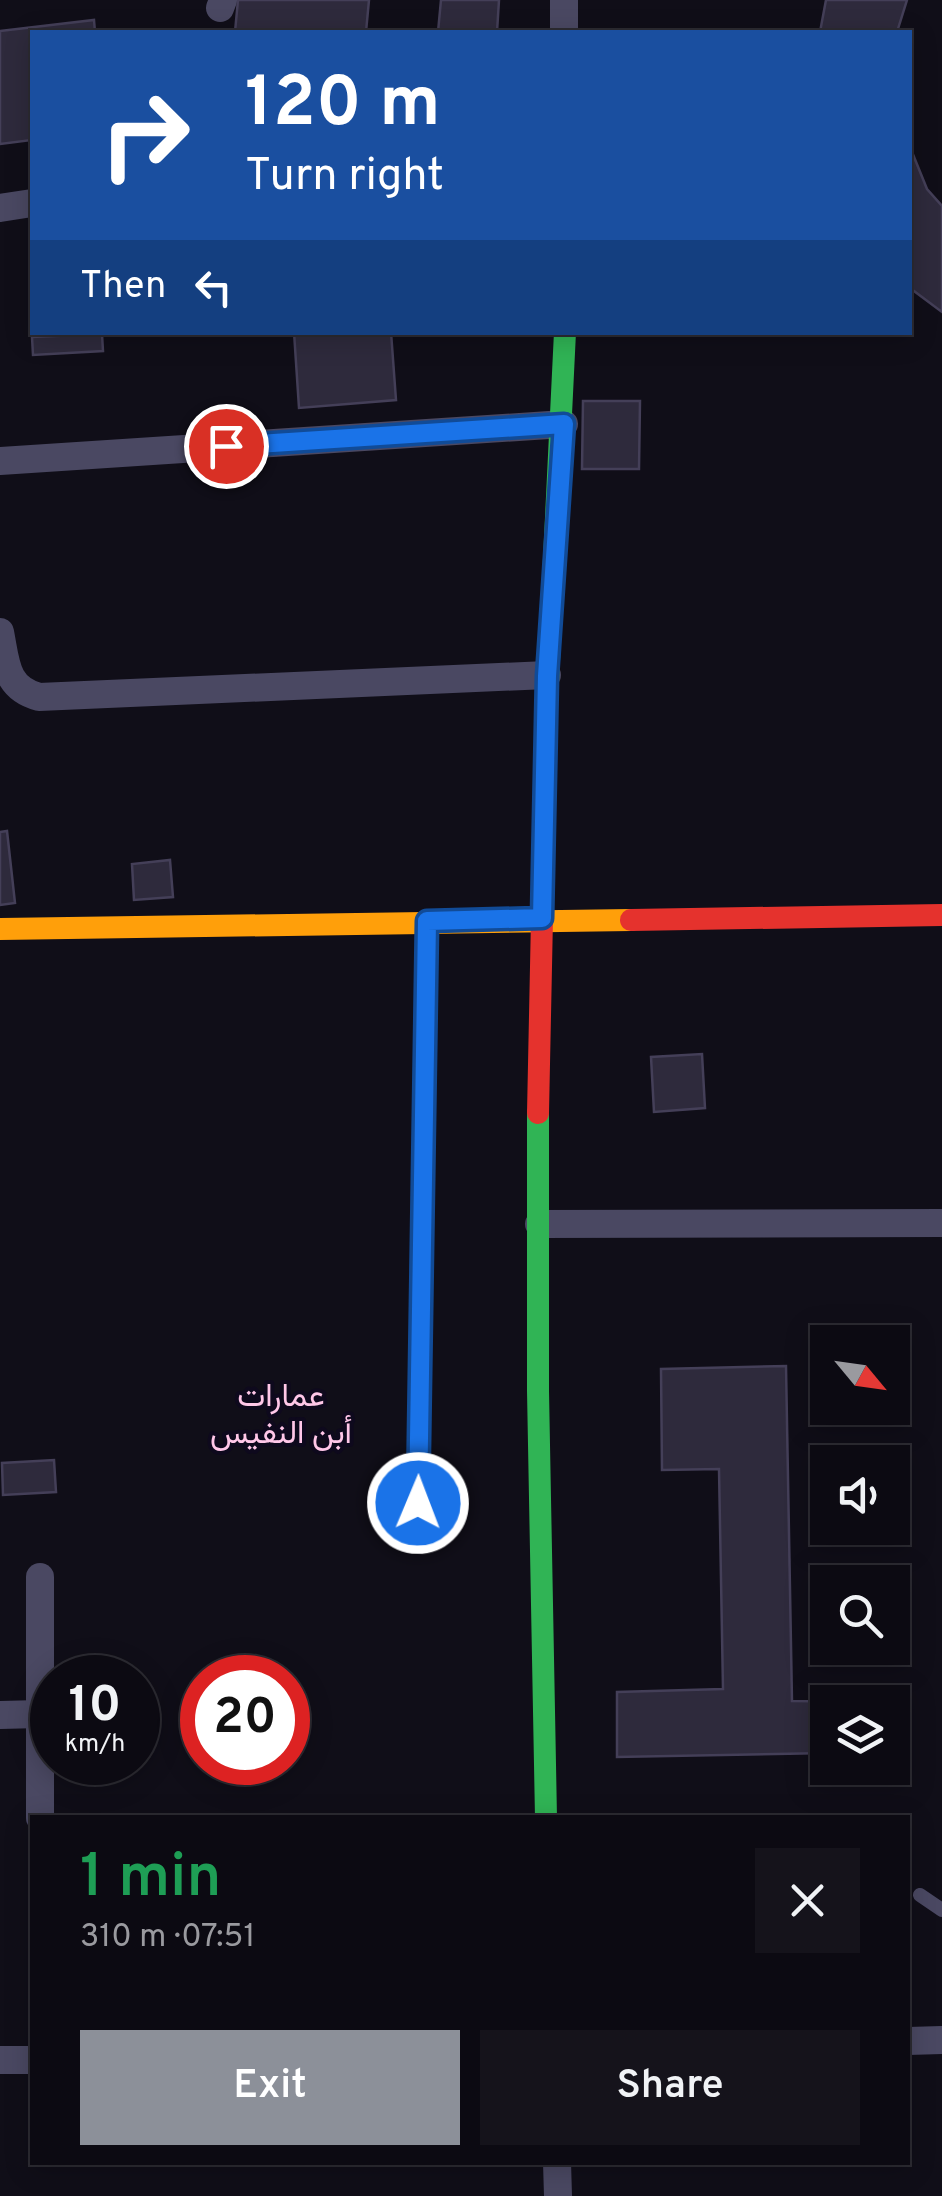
<!DOCTYPE html>
<meta charset="utf-8">
<style>
:root{--surface:#0c0a12;--page:#15131b;--text:#f1f3f6;--muted:#9a9a9f;--line:#2c2b32;--accent:#8c9099}
body{margin:0;font-family:Overpass,Vazirmatn,sans-serif;background:var(--page);color:var(--text);height:100vh;display:flex;flex-direction:column;font-size:38px;white-space:nowrap}
*{box-sizing:border-box;margin:0}
p{font-size:32px;color:var(--muted)}
.icon{flex:none;width:55px;height:55px;fill:none;stroke:currentColor;stroke-width:2;stroke-linecap:round;stroke-linejoin:round}
.map{position:relative;flex:1;overflow:hidden}
.panel{position:absolute;left:30px;top:1815px;width:880px;height:350px;display:flex;flex-direction:column;background:var(--surface);border-radius:0px;box-shadow:0 5px 25px #0003,0 0 0 2px var(--line)}
.panel>*{flex:none}
.banner{position:absolute;left:30px;top:30px;width:882px;height:305px;border-radius:0px;box-shadow:0 5px 25px #0003,0 0 0 2px var(--line);background:#1a4fa0;color:#fff;overflow:hidden}
.needle{width:65px;rotate:119deg}
.controls{position:absolute;left:810px;top:1325px;display:grid;gap:20px}
.controls a{display:grid;place-items:center;width:100px;height:100px;border-radius:0px;background:var(--surface);box-shadow:0 5px 25px #0003,0 0 0 2px var(--line);font-size:50px}
.speed{position:absolute;left:30px;top:1655px;display:flex;gap:20px;font-size:50px;font-weight:700;text-align:center}
.speed>*{display:grid;place-content:center;width:130px;height:130px;border-radius:50%;background:var(--surface);box-shadow:0 5px 25px #0003,0 0 0 2px var(--line);line-height:1}
.speed small{font-size:25px;font-weight:400}
.speed .limit{border:15px solid #d22;background:#fff;color:#111}
.pin{position:absolute;display:grid;place-items:center;width:85px;height:85px;color:#fff;margin:-42px;border:5px solid #fff;border-radius:50%;box-shadow:0 2px 10px #0007}
.me{position:absolute;width:110px;margin:-55px;rotate:1deg;stroke-linejoin:round;filter:drop-shadow(0 0 8px #0008)}
.turn{display:flex;align-items:center;gap:35px;height:210px;padding:0 50px;font-size:45px}
.turn .icon{width:130px;height:130px;stroke-width:2.5}
.turn b{display:block;font-size:70px;line-height:85px}
.then{display:flex;align-items:center;height:95px;padding:0 50px;background:#0003;gap:20px;font-size:38px}
.round{display:grid;place-items:center;flex:none;width:105px;height:105px;border-radius:0px;background:var(--page)}
.overview{display:flex;align-items:center;justify-content:space-between;height:170px;padding:0 50px}
h1{font-size:60px;font-weight:600;line-height:75px;color:#1e9e55}
.primary-button{display:flex;gap:20px;margin-top:auto;padding:20px 50px}
.primary-button a{flex:1;height:115px;border-radius:0px;background:var(--accent);color:#fff;font-size:40px;font-weight:600;line-height:115px;text-align:center}
.primary-button a+a{background:var(--page);color:var(--text)}
.map>svg:first-child{display:block}
.building{fill:#2e2a3c;stroke:#443f58;stroke-width:2.5}
.lines{fill:none;stroke-linecap:round;stroke-linejoin:round}
.lane{stroke:#4a4862;stroke-width:14}
.street{stroke:#4a4862;stroke-width:28}
.fast{stroke:#30b455;stroke-width:22}
.slow{stroke:#ff9f0a;stroke-width:22}
.jam{stroke:#e5322d;stroke-width:22}
.route-casing{stroke:#114b97;stroke-width:25}
.route{stroke:#1a73e8;stroke-width:18}
.labels{text-anchor:middle;stroke-width:8;stroke-linejoin:round;paint-order:stroke}
.neighbourhood-label{font-size:32px;fill:#ffc7e8;stroke:#0e091d}
</style>
<div class="map">
<svg width="942" height="2196" viewBox="0 0 942 2196">
<rect width="100%" height="100%" fill="#100e18"/>
<g class="building">
<polygon points="238,0 369,0 366,32 235,32"/>
<polygon points="441,0 499,0 497,32 438,32"/>
<polygon points="826,0 907,0 897,32 820,32"/>
<polygon points="94,20 95,32 32,32 32,140 0,144 0,31"/>
<polygon points="910,147 927,189 942,206 942,312 910,288"/>
<polygon points="294,332 391,332 396,400 299,408"/>
<polygon points="102,334 103,351 33,355 32,337"/>
<polygon points="583,401 640,401 639,469 582,469"/>
<polygon points="7,831 15,903 0,905 0,832"/>
<polygon points="170,860 173,897 134,900 132,864"/>
<polygon points="702,1054 705,1108 654,1112 651,1057"/>
<polygon points="786,1366 792,1701 879,1702 828,1702 828,1753 617,1757 617,1692 723,1689 719,1469 662,1470 661,1369"/>
<polygon points="54,1460 56,1492 3,1495 2,1463"/>
</g>
<g class="lines">
<g class="lane">
<polyline points="418,1503 427,926"/>
<polyline points="920,1895 942,1910"/>
</g>
<g class="street">
<polyline points="564,0 564,32"/>
<polyline points="220,8 223,0"/>
<polyline points="0,208 32,203"/>
<polyline points="0,461 564,424"/>
<path d="M0,632C6,662 5,688 39,697L547,675"/>
<polyline points="539,1224 942,1223"/>
<polyline points="0,1715 40,1714"/>
<polyline points="40,1818 40,1577"/>
<polyline points="908,2041 942,2040"/>
<polyline points="0,2060 32,2060"/>
<polyline points="557,2162 558,2196"/>
</g>
<g class="fast">
<polyline points="546,723 565,332"/>
<polyline points="538,1113 538,1391 546,1818"/>
</g>
<polyline class="slow" points="0,929 631,920"/>
<g class="jam">
<polyline points="631,920 942,915"/>
<polyline points="538,1113 546,723"/>
</g>
</g>
<g class="lines">
<g class="route-casing">
<polyline id="route" points="226,446 564,424 547,676 542,918 427,921 418,1503"/>
</g>
<use href="#route" class="route"/>
</g>
<g class="labels">
<g class="neighbourhood-label">
<text x="281" y="1406">عمارات<tspan x="281" dy="37">أبن النفيس</tspan></text>
</g>
</g>
</svg>
<div class="controls">
<a><svg class="needle" viewBox="-14 -14 28 28"><path d="M0-13l5 13h-10z" fill="#e53935"/><path d="M0 13l5-13h-10z" fill="#9a9a9f"/></svg></a>
<a><svg class="icon" aria-label="sound" viewBox="0 0 24 24"><path d="M4 9h4l5-4v14l-5-4H4zM17 9q2 3 0 6"/></svg></a>
<a><svg class="icon" aria-label="search" viewBox="0 0 24 24"><circle cx="10" cy="10" r="6"/><path d="M15 15l6 6"/></svg></a>
<a><svg class="icon" aria-label="layers" viewBox="0 0 24 24"><path d="M12 4l9 5-9 5-9-5zM3 14l9 5 9-5"/></svg></a>
</div>
<div class="speed"><div>10<small>km/h</small></div><div class="limit">20</div></div>
<div class="pin" style="left:226px;top:446px;background:#d93025"><svg class="icon" aria-label="arrive" viewBox="0 0 24 24"><path d="M6 21V4h12l-3 4 3 4H6"/></svg></div>
<svg class="me" style="left:418px;top:1503px" viewBox="-20 -20 40 40"><circle r="17" fill="#1a73e8" stroke="#fff" stroke-width="3"/><path d="M0-11L8 9 0 5-8 9z" fill="#fff"/></svg>
<div class="banner">
<div class="turn"><svg class="icon" aria-label="right" viewBox="0 0 24 24"><path d="M7 20v-9h11M14 6l5 5-5 5"/></svg><div><b>120 m</b>Turn right</div></div>
<div class="then">Then<svg class="icon" aria-label="left" viewBox="0 0 24 24"><path d="M17 20v-9H6M10 6l-5 5 5 5"/></svg></div>
</div>
<section class="panel">
<div class="overview"><div><h1>1 min</h1><p>310 m · 07:51</p></div><a class="round"><svg class="icon" aria-label="close" viewBox="0 0 24 24"><path d="M6 6l12 12M18 6L6 18"/></svg></a></div>
<div class="primary-button"><a>Exit</a><a>Share</a></div>
</section>
</div>
